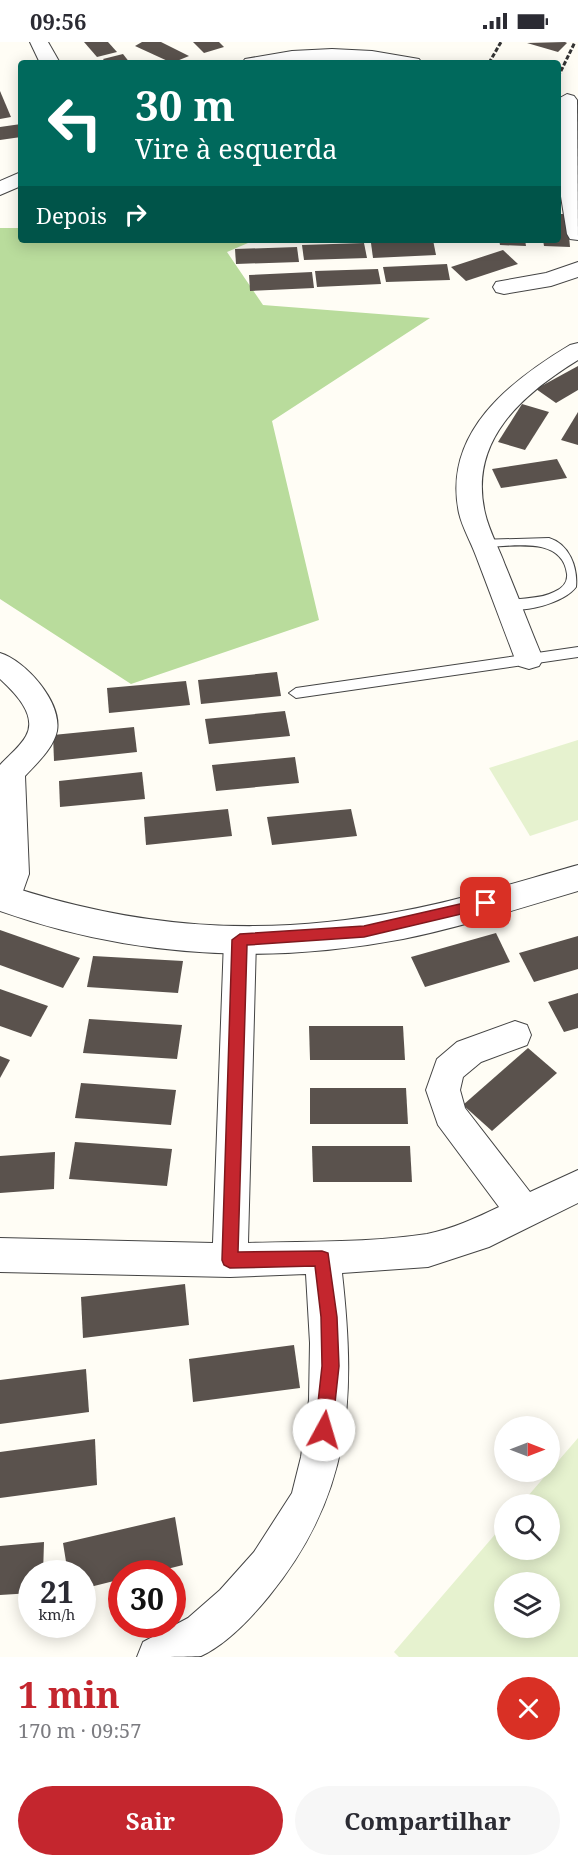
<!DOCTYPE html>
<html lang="pt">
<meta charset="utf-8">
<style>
:root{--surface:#fff;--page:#f7f7f7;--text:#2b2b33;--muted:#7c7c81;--accent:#c4262e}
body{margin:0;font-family:"Noto Serif",serif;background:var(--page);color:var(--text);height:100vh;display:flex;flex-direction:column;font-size:22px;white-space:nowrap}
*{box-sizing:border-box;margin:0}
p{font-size:20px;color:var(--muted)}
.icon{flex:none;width:33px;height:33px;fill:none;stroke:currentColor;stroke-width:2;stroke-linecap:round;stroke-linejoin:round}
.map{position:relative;height:1615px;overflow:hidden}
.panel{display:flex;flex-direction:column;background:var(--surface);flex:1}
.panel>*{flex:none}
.banner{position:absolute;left:18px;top:18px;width:543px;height:183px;border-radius:6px;box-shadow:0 3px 15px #0003;background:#00695c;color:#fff;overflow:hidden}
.needle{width:39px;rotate:90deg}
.fabs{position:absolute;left:494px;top:1374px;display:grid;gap:12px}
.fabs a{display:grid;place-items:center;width:66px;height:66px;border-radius:50%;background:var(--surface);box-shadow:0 3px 15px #0003;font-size:30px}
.speed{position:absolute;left:18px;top:1518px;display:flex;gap:12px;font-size:30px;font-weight:700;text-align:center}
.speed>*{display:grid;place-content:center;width:78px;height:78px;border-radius:50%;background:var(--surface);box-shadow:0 3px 15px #0003;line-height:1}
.speed small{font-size:15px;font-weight:400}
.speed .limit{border:9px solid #d22;background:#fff;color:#111}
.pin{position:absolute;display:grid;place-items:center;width:51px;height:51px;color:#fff;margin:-26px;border-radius:12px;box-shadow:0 3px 9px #0006}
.me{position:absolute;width:66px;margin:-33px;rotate:6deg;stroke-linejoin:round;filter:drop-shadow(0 0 4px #0008)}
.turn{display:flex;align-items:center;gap:21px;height:126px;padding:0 18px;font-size:27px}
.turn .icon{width:78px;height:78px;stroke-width:2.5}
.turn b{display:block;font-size:42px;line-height:51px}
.then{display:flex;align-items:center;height:57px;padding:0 18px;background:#0003;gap:12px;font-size:22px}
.round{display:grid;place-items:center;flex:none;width:63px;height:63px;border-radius:32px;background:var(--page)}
.overview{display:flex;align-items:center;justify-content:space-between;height:102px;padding:0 18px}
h1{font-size:36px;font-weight:700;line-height:45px;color:var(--accent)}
.primary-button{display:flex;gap:12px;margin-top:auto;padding:12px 18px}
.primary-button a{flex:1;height:69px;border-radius:36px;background:var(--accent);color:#fff;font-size:24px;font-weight:700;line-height:69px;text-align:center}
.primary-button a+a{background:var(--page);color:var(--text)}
.status{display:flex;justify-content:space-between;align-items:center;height:42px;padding:0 30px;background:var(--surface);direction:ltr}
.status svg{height:16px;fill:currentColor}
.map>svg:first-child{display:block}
.forest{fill:#b9dc9c}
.pitch{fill:#e6f2cf;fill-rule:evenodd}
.building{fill:#5a524d}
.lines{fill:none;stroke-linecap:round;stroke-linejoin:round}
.service-casing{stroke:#444;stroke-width:2}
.minor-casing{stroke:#444;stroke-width:2}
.tertiary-casing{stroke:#444;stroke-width:2}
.path{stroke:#333;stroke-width:3;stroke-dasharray:4.5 2;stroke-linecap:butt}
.service{fill:#fff;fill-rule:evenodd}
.minor{fill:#fff;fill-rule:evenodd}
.tertiary{fill:#fff;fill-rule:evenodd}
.route{fill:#c4262e;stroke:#7f191e;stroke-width:1.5}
</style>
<div class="status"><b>09:56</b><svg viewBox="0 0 49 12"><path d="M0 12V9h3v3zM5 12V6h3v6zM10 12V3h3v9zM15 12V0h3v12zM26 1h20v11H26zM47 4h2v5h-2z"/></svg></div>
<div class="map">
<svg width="578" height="1615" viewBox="0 0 578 1615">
<rect width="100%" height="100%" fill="#fffdf5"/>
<polygon class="forest" points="0,186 21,186 21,198 255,198 227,210 263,263 430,276 272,379 319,578 131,642 0,557"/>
<g class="pitch">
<polygon points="578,698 578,778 530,794 489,726"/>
<path d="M578,1396V1615H399L394,1610L504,1482V1508H549V1462H521ZM504,1540H549V1586H504Z"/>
</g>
<g class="building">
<polygon points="84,0 108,0 117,10 97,15"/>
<polygon points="142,0 161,0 189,14 172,21 135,4"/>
<polygon points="193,0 219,0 224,5 204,11"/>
<polygon points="565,0 567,1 558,10 527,1"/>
<polygon points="123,12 130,21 106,21 103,17"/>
<polygon points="0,49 11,75 0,77"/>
<polygon points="21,82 21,95 0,98 0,85"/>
<polygon points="558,172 567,172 570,205 544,204 543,198 558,198"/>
<polygon points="433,198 436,213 373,216 371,201"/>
<polygon points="499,198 525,198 526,204 500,203"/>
<polygon points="364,201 367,216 304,218 302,203"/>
<polygon points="297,205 299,220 236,222 235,207"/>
<polygon points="503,208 518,222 466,239 451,225"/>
<polygon points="447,222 450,238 386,240 383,225"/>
<polygon points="378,227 381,242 317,245 315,229"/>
<polygon points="312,230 314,246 250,249 249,233"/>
<polygon points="578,324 578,348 556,361 536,347"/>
<polygon points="522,362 549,370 525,408 498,400"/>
<polygon points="578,370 578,403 561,398"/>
<polygon points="557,417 567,436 501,446 492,427"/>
<polygon points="277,630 281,654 201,662 198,638"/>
<polygon points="186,639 190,663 109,671 107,646"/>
<polygon points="285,669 290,694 209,702 205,677"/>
<polygon points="134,685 137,710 54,719 53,693"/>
<polygon points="295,715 299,741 216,749 212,723"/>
<polygon points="142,730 145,757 60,765 59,739"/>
<polygon points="228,767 232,794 146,803 144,775"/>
<polygon points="351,767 357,794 272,803 267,775"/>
<polygon points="0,888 80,916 63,946 0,923"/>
<polygon points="496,891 510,920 425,945 411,915"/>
<polygon points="578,894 578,927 534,940 519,911"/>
<polygon points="93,914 183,919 178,951 87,945"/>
<polygon points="0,947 48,964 31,995 0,984"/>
<polygon points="578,951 578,986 564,990 548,960"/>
<polygon points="89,977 182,983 177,1017 83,1011"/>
<polygon points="309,984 403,984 405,1018 310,1018"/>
<polygon points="528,1006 557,1031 492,1089 463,1063"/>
<polygon points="0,1014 10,1018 0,1036"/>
<polygon points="81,1041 176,1048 171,1083 75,1076"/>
<polygon points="310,1046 406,1046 408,1082 310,1082"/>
<polygon points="75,1100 172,1107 167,1144 69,1137"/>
<polygon points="312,1104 410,1104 412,1140 313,1140"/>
<polygon points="55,1110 54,1147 0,1151 0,1114"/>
<polygon points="185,1242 189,1283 83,1296 81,1255"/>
<polygon points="294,1303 300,1346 193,1360 189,1317"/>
<polygon points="86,1327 89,1370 0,1382 0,1338"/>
<polygon points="95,1397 97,1443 0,1456 0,1410"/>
<polygon points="175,1475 183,1523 147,1532 122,1532 122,1537 82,1547 82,1532 68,1532 63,1501"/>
<polygon points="44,1500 43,1532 32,1532 32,1551 0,1553 0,1504"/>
</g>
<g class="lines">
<g class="service-casing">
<g id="service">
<path d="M549,496C569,502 578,525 576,545C564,561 523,572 503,566L501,563L503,560C520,555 539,558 554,550C561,547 568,541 567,532C562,493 511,505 483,505L478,504L477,501L478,498Z"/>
<polygon points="578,605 578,615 296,656 289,651 296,646"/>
</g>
</g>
<g class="minor-casing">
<g id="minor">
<polygon points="30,0 48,0 60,21 40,21"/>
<polygon points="332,7 372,9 419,17 422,21 332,19 242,21 245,17 292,9"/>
<polygon points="567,52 574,54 577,58 578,198 570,197 567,192 559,142 558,57"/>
<polygon points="21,130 21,144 0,153 0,139"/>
<polygon points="578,220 578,235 551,244 504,252 496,250 493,245 496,240 546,231"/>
<path d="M578,301V318C523,352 468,398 485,471C489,489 499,506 505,523C518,554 530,586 543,617L539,624L529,627L519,624L515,617C502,583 489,548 476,514C471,500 462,485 459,471C442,391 510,339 570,303Z"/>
<path d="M0,611C26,619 62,660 57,689C53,707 37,721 25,734L29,832L17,866L6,869L0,867V723C8,714 20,705 26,694C38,673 14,650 0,637Z"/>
<path d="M240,885L251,889L256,898L248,1201C307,1199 368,1201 427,1192C452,1187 476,1176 499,1165L438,1083L426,1048L437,1017L457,1000L515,979L527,983L531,993L527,1003L481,1020L463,1035L460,1048L465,1066L530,1150L578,1128V1161L489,1205L428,1225L342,1231C356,1357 352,1452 269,1554C251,1576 227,1602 201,1614C188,1615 153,1615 137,1615L143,1600L188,1576L220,1548L254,1510L292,1451L301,1415L309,1358L310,1301L306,1232L230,1235L0,1230V1196L213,1201L224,898L229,889Z"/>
</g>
</g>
<g class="tertiary-casing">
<path id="tertiary" d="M578,823V849C520,866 462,885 403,897C267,923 130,915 0,869V841C136,887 261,896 402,869C462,858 520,839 578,823Z"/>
</g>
<g class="path">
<polyline points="489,21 501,0"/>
<polyline points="558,35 575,0"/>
</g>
<use href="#service" class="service"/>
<use href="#minor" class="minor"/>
<use href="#tertiary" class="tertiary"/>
</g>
<polygon class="route" points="486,856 491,857 491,865 364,895 247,903 238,1210 322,1209 328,1211 337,1275 339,1324 332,1388 330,1394 324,1396 317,1394 315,1388 322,1324 321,1275 315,1224 230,1226 224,1223 222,1218 232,898 240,892 364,884"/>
</svg>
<div class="fabs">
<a><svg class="needle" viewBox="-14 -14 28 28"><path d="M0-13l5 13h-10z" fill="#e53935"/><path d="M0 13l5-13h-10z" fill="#7c7c81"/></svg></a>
<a><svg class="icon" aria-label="search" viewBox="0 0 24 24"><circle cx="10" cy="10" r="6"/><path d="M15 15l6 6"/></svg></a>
<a><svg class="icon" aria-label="layers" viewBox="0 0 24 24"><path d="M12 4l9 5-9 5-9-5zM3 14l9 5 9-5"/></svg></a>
</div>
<div class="speed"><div>21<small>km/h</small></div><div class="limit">30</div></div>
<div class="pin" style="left:486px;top:861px;background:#d93025"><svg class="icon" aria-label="arrive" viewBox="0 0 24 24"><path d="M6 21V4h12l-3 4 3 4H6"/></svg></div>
<svg class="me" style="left:324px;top:1388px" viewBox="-20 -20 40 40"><circle r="19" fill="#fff"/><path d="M0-13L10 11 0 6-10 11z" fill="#c4262e"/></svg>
<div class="banner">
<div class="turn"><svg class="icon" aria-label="left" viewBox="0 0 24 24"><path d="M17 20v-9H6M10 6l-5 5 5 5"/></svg><div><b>30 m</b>Vire à esquerda</div></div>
<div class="then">Depois<svg class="icon" aria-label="right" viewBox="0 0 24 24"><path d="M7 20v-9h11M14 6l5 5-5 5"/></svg></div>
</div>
</div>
<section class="panel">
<div class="overview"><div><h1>1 min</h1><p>170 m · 09:57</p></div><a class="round" style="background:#d93025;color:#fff"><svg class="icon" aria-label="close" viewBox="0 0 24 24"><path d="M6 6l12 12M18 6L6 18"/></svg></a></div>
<div class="primary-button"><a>Sair</a><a>Compartilhar</a></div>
</section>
